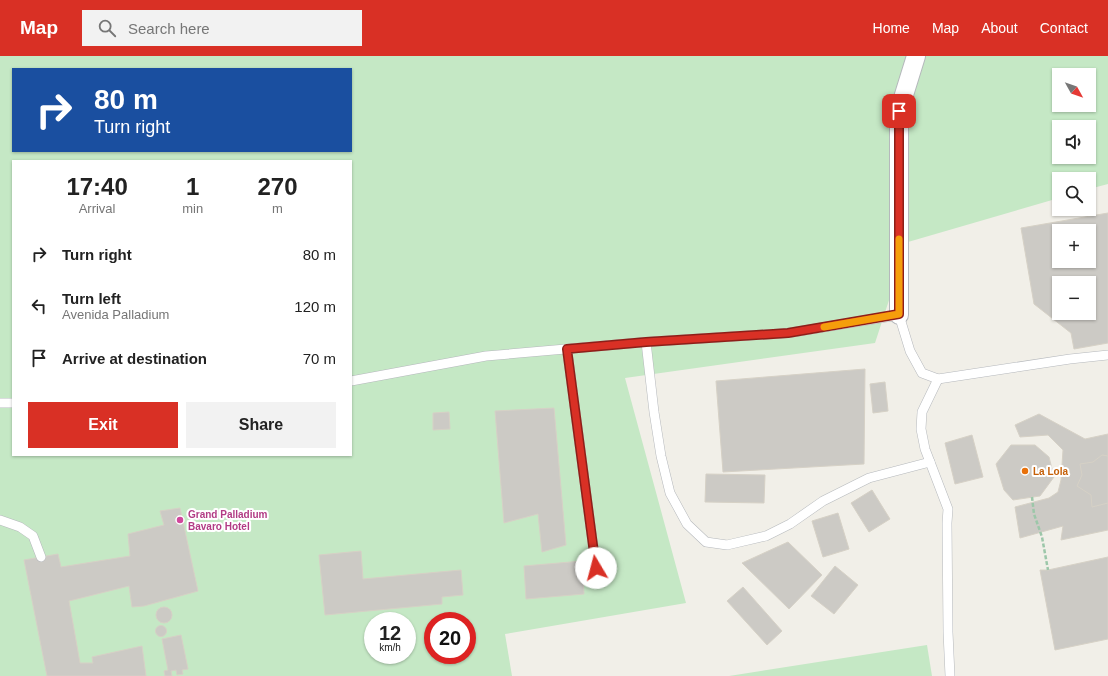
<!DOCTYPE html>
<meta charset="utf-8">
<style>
:root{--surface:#fff;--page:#f2f2f2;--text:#222;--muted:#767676;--accent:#d93025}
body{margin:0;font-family:Arial,sans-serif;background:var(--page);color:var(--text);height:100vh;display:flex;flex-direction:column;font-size:15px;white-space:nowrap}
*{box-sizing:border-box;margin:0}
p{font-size:13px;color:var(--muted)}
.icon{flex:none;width:22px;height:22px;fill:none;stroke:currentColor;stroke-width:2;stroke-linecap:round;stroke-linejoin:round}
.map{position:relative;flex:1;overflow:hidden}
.side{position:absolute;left:12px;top:104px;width:340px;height:296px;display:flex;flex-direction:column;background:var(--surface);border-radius:0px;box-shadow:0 1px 3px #0004}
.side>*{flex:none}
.banner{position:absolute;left:12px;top:12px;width:340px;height:84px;border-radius:0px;box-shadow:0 1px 3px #0004;background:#1a4fa0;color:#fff;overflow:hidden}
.needle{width:26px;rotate:130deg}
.buttons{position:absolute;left:1052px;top:12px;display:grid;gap:8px}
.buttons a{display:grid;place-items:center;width:44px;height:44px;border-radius:0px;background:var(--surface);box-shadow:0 1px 3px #0004;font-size:20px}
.speed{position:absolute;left:364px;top:556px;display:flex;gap:8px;font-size:20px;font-weight:700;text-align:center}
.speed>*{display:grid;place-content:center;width:52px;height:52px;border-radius:50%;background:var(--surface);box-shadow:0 1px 3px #0004;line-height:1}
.speed small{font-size:10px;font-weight:400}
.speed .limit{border:6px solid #d22;background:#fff;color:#111}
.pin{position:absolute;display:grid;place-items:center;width:34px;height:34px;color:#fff;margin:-17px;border-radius:8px;box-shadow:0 2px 6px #0006}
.me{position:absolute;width:44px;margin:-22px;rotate:352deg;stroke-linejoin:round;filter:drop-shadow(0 0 3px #0008)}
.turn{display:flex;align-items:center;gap:14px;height:84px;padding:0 16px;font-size:18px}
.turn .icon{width:52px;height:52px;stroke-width:2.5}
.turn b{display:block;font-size:28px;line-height:34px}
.eta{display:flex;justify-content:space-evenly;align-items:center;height:68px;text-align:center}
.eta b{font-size:24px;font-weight:600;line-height:28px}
.cta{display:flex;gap:8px;margin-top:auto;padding:8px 16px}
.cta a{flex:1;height:46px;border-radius:0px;background:var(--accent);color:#fff;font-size:16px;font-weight:600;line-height:46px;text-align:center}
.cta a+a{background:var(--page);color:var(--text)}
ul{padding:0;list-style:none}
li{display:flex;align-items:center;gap:12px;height:52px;padding:0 16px}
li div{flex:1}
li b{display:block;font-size:15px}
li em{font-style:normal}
header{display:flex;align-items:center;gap:24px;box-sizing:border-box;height:56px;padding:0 20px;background:var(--accent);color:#fff}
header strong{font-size:19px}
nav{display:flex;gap:22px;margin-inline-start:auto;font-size:14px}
.search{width:280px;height:36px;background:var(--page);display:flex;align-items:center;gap:10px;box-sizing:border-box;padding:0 14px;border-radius:0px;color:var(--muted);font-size:15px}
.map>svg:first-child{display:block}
.green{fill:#c5e8c5;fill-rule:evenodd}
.building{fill:#cccac5;stroke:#d6d1c6;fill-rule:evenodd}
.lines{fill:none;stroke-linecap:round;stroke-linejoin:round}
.lane-casing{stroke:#b5b8bc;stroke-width:10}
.street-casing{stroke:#b5b8bc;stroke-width:20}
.path{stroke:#9cc7a9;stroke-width:2.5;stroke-dasharray:4 2;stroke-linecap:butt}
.lane{stroke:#fff;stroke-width:9}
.street{stroke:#fff;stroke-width:18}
.route-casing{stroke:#8d1f18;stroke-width:10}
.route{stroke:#d93025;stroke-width:7}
.slow{stroke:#f59e0b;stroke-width:7}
.food-dot{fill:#e8710a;stroke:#fff;stroke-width:1.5}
.hotel-dot{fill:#d1479c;stroke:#fff;stroke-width:1.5}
.labels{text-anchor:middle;stroke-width:4;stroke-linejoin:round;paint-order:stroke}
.food-label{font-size:10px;font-weight:bold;fill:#c56008;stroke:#fff;text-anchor:start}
.hotel-label{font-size:10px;font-weight:bold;fill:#b23c85;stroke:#fff;text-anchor:start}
</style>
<header>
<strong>Map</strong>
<div class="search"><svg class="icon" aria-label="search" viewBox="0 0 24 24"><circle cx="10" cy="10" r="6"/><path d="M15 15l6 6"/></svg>Search here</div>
<nav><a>Home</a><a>Map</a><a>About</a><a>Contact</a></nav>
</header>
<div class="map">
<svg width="1108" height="620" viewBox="0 0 1108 620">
<rect width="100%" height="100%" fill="#f1efe8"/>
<g class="green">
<path d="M0,0H1108V128L1089,133V123H1059V142L908,186L875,287L625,322L686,547L505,578L512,620H0ZM13,13H351V95H13ZM1059,19H1089V49H1059ZM1059,71H1089V101H1059ZM13,105H351V399H13ZM373,565H407V599H373ZM433,565H467V599H433Z"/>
<polygon points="927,589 932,620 729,620"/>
</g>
<g class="building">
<path d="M1108,157V287L1074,293L1071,277L1034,248L1021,172ZM1059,175H1089V205H1059ZM1059,227H1089V257H1059Z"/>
<polygon points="865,313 864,408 723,416 716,325"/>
<polygon points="885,326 888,355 873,357 870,328"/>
<polygon points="554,352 566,489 542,496 538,458 504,467 495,355"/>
<polygon points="449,356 450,373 433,374 433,357"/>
<polygon points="1039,358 1085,383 1108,378 1108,474 1061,484 1063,470 1020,482 1015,451 1049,442 1058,436 1061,424 1063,394 1048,379 1020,381 1015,369"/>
<polygon points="972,379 983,421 955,428 945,387"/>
<polygon points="1011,389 1035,389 1049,401 1054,421 1040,440 1013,444 1004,434 996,408"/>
<polygon points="1102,399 1108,400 1108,447 1092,451 1091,439 1077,430 1082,419 1080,408 1093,406"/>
<polygon points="706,418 765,419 764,447 705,446"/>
<polygon points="872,434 890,463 869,476 851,447"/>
<polygon points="180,452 198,535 144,550 132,551 129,530 69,545 80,607 93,607 92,601 142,590 146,620 47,620 24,504 58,498 61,511 130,500 128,478 164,469 160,455"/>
<polygon points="838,457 849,493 823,501 812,465"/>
<polygon points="788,486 822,519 789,553 742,507"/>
<polygon points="361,495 363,523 461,514 463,539 442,541 442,548 325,559 319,499"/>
<polygon points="1108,501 1108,583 1055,594 1040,514 1048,514"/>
<polygon points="582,505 584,538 526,543 524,510"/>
<polygon points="835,510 858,529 834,558 811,540"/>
<polygon points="743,531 782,575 767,589 727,545"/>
<circle cx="164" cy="559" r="8"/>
<circle cx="161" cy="575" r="5.5"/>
<polygon points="181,579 188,613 182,614 183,618 177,619 176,614 171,615 172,620 165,620 164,615 168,614 162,583"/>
</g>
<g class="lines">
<g class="lane-casing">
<g id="lane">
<polyline points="646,286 654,356 661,400 670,437 687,468 706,486 727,489 766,480 790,468 823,445 869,422 930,406"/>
<polyline points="567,293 596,512"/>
<polyline points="938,323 922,356 921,373 925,393 948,453 947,467 948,576 950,620"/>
<polyline points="351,325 486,300 646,286 788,277 899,259 910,295 922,317 938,323 1070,303 1108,299"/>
<polyline points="0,347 13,347"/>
<polyline points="0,464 20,471 33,480 41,501"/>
</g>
</g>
<g class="street-casing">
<polyline id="street" points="899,259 899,55 916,0"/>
</g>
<polyline class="path" points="1032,441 1034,458 1042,481 1048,514"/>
<use href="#lane" class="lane"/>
<use href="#street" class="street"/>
</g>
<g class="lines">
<g class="route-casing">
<polyline id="route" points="596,512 567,293 646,286 788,277 899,258 899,55"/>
</g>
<use href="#route" class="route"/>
<polyline class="slow" points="824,271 899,258 899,183"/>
</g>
<circle class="food-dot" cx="1025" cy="415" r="4"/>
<circle class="hotel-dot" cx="180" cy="464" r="4"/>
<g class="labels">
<g class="food-label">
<text x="1033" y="419">La Lola</text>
</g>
<g class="hotel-label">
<text x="188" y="462">Grand Palladium<tspan x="188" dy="12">Bavaro Hotel</tspan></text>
</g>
</g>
</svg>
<div class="buttons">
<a><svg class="needle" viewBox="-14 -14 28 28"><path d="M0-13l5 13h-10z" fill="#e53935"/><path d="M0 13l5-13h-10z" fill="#767676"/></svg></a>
<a><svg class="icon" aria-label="sound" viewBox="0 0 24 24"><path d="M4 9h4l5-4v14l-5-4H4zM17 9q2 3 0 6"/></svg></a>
<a><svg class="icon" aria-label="search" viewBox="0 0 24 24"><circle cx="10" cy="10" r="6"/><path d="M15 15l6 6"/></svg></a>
<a>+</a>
<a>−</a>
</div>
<div class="speed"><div>12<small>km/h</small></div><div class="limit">20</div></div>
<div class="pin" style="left:899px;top:55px;background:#d93025"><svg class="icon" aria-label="arrive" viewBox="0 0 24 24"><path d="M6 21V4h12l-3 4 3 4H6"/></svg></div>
<svg class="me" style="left:596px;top:512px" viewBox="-20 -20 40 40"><circle r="19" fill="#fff"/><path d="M0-13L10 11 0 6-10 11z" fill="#d93025"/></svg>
<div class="banner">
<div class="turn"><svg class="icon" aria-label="right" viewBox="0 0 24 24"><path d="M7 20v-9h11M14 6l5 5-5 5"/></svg><div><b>80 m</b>Turn right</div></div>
</div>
<section class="side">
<div class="eta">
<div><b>17:40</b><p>Arrival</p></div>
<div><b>1</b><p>min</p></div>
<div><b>270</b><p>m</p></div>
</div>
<ul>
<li><svg class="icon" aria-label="right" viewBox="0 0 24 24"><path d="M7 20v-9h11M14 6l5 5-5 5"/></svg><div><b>Turn right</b></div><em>80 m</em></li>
<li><svg class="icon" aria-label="left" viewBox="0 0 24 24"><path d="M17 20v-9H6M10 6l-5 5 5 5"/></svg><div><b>Turn left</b><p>Avenida Palladium</p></div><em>120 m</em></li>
<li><svg class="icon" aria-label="arrive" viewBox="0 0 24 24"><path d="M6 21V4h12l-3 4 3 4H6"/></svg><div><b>Arrive at destination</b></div><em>70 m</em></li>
</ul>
<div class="cta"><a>Exit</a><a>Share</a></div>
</section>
</div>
